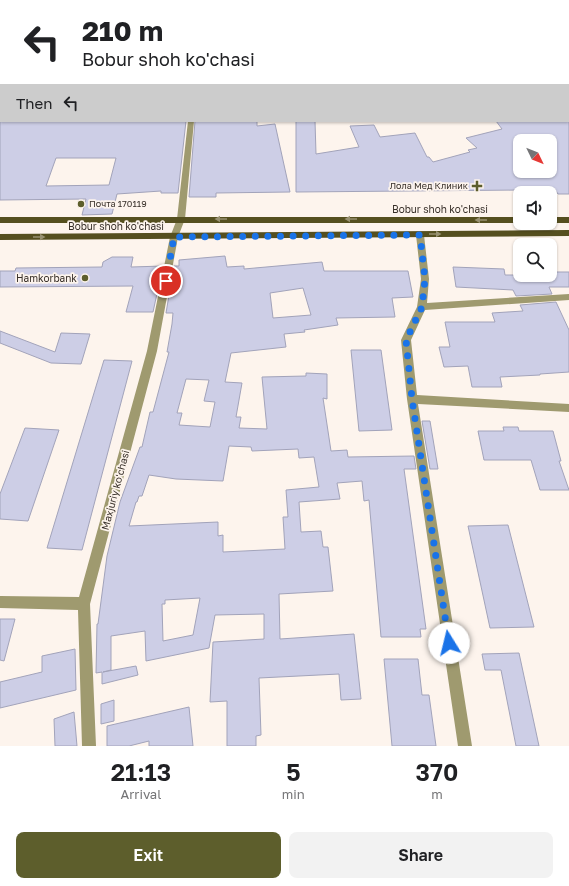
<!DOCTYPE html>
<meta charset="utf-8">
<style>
:root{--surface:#fff;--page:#f2f2f2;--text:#202124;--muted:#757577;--accent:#5d5e2c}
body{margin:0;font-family:"Golos Text",sans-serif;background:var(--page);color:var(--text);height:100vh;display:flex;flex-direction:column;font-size:15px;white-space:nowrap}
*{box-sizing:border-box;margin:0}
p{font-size:13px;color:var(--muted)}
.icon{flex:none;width:22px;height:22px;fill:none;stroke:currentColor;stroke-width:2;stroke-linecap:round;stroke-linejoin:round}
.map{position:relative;height:746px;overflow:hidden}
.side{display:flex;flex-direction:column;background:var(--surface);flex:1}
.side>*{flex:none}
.banner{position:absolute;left:0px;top:0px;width:569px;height:122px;box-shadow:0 1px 3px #0004;background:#fff;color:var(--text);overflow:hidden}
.needle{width:26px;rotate:133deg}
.tools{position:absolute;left:513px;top:134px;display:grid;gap:8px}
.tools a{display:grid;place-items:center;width:44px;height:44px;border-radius:8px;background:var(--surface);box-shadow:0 1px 3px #0004;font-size:20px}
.pin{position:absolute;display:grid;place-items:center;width:34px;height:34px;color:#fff;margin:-17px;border:2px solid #fff;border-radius:50%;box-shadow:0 1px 4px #0007}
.me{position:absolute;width:44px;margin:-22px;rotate:351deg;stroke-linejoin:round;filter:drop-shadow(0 0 3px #0008)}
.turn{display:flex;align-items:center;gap:14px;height:84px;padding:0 16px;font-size:18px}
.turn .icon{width:52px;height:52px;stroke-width:2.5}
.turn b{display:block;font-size:28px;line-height:34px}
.then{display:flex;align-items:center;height:38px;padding:0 16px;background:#0003;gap:8px;font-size:15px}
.eta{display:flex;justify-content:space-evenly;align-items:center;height:68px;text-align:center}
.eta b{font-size:24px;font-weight:600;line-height:28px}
.button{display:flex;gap:8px;margin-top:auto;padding:8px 16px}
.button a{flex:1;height:46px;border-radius:8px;background:var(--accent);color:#fff;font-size:16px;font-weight:600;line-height:46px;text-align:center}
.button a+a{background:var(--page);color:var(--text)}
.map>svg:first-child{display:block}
.green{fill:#c8d4ab}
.building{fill:#cdcee6;stroke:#a2a3ba;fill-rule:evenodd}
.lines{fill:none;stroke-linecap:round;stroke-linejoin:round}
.minor{fill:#9f9a6f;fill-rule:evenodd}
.major{fill:#554f1f;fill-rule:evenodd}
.oneway{fill:#989171}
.route{stroke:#1a73e8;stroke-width:7;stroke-dasharray:0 12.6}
.poi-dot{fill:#5d5e2c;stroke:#fdf4ed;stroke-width:1.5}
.labels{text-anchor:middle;stroke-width:3.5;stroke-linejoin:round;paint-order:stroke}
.far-poi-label{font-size:9px;fill:#372f29;stroke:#fdf4ed;text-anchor:end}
.street-label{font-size:10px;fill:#372f29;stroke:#fdf4ed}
.poi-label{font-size:10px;fill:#372f29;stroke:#fdf4ed;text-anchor:end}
</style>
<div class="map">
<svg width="569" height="746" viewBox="0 0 569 746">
<rect width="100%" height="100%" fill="#fdf4ed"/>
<polygon class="green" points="317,0 569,0 569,62 568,1"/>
<g class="building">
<path d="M0,121H186L178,193H161V191L117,194L112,214L82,215L86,199L0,200ZM56,158H116L109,185L46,186Z"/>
<polygon points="195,121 257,121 257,126 275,124 290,192 216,193 216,197 189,197"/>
<path d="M296,121H315L316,154L359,147L350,126L374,125L380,137L415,133L427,157H429L433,162L470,152L468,150L477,148L466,138L502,129L496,121H569V194H558L556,191L524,192L523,190L296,192ZM520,141H550V171H520Z"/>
<path d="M225,256L227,267L244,266V269L322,262L324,271H408L413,297L392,298L395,317L336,318L338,325L304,330L305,332L284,334L286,347L231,353L225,382L242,383L236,417H241L239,428L267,429L262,377L306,376V373L327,374V399L323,398L331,451L347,450L348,457L414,456L416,469H404L426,629H420L421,637H381L369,500L364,501L362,481L337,483L340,499L299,502L301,532L321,531L323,547H328L333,591L279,594L280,639L354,634L361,699L341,700L339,674L259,678L261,735L256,736V746H227V701L210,702L213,642L264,639V614L215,615L209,648L146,661L145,631L111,636V670L103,672L136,666L138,675L102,684V672L96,673L97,624H98L107,556L120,502L140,447H142L150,412H153L169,352H167L172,324L173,313H166L174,266H179V260ZM303,288L311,315L273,318L270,293ZM186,379L209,380L204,401L215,402L210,427L179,425L182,413H177ZM229,446L251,447L252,451L298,449L299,458L314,457L319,487L286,490L288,517H283L285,549L223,552V535L218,536V522L129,526L136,502H137L139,496H142L149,475L176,479L223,481ZM200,598L193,635L163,641L162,604H165V600Z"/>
<polygon points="112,257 133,257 131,267 163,266 153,312 126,312 133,286 0,287 0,271 15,271 16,268 102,267 103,262"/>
<polygon points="453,267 504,269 505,275 550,275 550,272 569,272 569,287 549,287 552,294 516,296 513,290 456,287"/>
<polygon points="556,302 569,330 569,372 540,374 540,375 500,377 502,387 472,387 468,366 444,367 439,347 450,347 445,322 495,322 492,313 523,311 520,305"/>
<polygon points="0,331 55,352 61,333 90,334 81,364 51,363 0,343"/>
<polygon points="351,350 381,350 392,430 359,431"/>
<polygon points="104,360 132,361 82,550 47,548"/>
<polygon points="422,421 430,421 438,469 430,469"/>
<polygon points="503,427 518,427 519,431 553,431 561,461 559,461 569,490 540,490 531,460 484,460 478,431 504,431"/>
<polygon points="25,428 59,430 28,521 0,519 0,494"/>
<polygon points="508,525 534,627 490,628 468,526"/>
<polygon points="0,619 15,619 4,661 0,660"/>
<polygon points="75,649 76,690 0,708 0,682 42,672 42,656"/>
<polygon points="519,653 539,746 516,746 501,670 485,670 482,654"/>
<polygon points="384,659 418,659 422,695 429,695 436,746 392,746"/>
<polygon points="114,700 114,721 101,724 101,704"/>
<polygon points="189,707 193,746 149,746 149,741 129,746 107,746 107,726"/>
<polygon points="74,712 77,746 55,746 54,719"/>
</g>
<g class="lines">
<g class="minor">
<rect x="16" y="0" width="6" height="1"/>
<polygon points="49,0 56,0 48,1"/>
<rect x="195" y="0" width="6" height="1"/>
<rect x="0" y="17" width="1" height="4"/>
<polygon points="1,31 1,36 0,37 0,32"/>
<rect x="0" y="106" width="1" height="4"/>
<polygon points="188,121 194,121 185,219 178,237 157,351 90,604 96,746 82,746 78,610 0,608 0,596 79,597 147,351 170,237 177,219"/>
<polygon points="420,232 424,235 429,279 427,303 569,294 569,300 425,310 411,340 417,395 569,404 569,412 418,404 472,746 458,746 407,399 401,340 417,307 421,279 416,235"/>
</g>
<g class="major">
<rect x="0" y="217" width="520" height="6"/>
<rect x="550" y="217" width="19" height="6"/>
<polygon points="569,230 569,236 0,240 0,234"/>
</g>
</g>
<defs><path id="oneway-solid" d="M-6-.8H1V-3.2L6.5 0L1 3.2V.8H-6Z"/></defs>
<g class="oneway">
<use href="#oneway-solid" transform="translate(221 219) rotate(-180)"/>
<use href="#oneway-solid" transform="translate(351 219) rotate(-180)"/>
<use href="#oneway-solid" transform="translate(481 220) rotate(-180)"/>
<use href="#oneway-solid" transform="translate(435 234)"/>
<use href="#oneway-solid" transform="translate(39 237)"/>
</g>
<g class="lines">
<polyline class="route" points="166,281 174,237 420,235 425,279 422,307 406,340 412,399 449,643"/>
</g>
<g class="poi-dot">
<path d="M475 180h4v4h4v4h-4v4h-4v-4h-4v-4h4z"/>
<circle cx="81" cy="204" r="4"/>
<circle cx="85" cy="278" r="4"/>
</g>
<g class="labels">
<g class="far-poi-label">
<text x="468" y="189">Лола Мед Клиник</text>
<text x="89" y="207" text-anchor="start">Почта 170119</text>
</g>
<g class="street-label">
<text x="440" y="213">Bobur shoh ko'chasi</text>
<text x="116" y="230">Bobur shoh ko'chasi</text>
<text transform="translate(115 490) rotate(-75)" y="4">Maxjuriy koʻchasi</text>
</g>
<g class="poi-label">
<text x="77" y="282">Hamkorbank</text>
</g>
</g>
</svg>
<div class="tools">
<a><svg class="needle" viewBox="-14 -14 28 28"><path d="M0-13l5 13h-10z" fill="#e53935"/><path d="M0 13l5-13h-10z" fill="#757577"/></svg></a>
<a><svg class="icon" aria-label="sound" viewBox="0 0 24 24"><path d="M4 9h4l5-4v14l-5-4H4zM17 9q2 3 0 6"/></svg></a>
<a><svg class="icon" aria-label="search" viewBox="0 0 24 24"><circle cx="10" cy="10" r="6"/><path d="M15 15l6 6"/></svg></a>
</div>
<div class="pin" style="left:166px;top:281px;background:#d93025"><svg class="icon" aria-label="arrive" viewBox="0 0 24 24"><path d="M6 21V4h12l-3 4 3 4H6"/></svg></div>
<svg class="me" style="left:449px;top:643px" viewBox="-20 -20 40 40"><circle r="19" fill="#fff"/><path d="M0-13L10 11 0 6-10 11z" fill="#1a73e8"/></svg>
<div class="banner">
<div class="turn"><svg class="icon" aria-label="left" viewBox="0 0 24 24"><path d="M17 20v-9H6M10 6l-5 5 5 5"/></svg><div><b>210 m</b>Bobur shoh ko'chasi</div></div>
<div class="then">Then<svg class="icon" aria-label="left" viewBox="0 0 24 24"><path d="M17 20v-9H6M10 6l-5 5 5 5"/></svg></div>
</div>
</div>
<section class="side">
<div class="eta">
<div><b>21:13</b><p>Arrival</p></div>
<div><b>5</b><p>min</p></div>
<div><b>370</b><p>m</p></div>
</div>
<div class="button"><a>Exit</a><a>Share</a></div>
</section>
